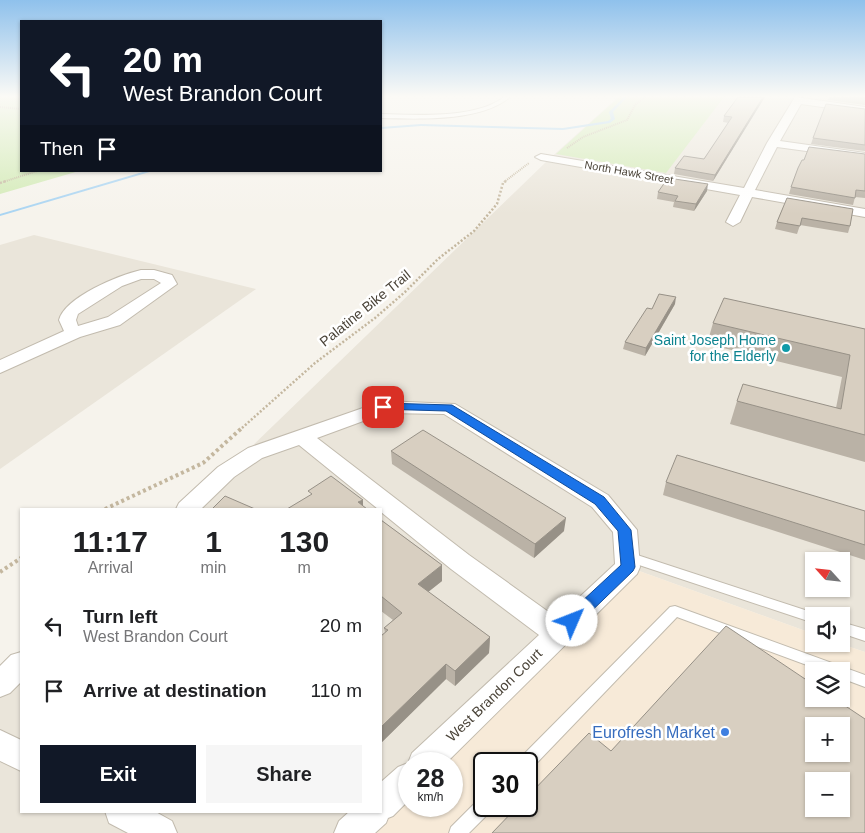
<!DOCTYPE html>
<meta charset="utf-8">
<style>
:root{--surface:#fff;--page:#f6f6f6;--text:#202124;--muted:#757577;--accent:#111827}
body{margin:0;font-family:Helvetica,sans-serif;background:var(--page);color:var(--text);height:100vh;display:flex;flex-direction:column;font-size:19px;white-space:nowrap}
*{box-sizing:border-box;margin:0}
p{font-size:16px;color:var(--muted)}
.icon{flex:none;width:28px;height:28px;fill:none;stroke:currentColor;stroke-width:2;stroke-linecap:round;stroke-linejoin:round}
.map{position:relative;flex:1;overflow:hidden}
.panel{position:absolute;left:20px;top:508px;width:362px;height:305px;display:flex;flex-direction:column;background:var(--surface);border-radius:0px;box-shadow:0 1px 4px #0004}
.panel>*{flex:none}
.guide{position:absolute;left:20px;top:20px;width:362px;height:152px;border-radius:0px;box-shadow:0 1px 4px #0004;background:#111827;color:#fff;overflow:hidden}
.needle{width:32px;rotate:297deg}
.tools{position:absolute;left:805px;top:552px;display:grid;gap:10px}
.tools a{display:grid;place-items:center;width:45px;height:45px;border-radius:0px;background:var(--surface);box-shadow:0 1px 4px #0004;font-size:25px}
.speed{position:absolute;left:398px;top:752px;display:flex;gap:10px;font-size:25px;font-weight:700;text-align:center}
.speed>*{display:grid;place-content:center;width:65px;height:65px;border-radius:50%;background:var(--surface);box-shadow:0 1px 4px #0004;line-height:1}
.speed small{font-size:12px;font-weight:400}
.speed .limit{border:2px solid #111;border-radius:8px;background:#fff;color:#111}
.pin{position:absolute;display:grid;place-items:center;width:42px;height:42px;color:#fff;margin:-21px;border-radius:10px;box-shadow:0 2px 8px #0006}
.me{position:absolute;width:55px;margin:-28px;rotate:46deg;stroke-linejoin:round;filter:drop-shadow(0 0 4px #0008)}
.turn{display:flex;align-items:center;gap:18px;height:105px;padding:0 20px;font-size:22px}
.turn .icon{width:65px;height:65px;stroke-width:2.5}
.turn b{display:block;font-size:35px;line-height:42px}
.then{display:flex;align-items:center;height:48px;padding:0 20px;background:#0003;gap:10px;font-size:19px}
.eta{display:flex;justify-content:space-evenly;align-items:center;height:85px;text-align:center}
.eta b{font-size:30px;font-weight:800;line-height:35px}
.primary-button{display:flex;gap:10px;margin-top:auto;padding:10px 20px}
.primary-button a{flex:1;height:58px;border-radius:0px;background:var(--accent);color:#fff;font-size:20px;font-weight:800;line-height:58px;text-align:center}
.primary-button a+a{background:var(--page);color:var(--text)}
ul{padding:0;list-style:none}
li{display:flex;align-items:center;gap:15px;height:65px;padding:0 20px}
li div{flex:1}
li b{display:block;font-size:19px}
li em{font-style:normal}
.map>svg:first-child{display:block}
.residential{fill:#eae5da;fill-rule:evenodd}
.commercial{fill:#f7ead8;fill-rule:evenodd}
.green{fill:#d2eab5}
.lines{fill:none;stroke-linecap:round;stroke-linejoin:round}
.stream{fill:#a9d4f2;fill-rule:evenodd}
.lane-casing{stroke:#c2bbae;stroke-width:2}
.street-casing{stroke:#c2bbae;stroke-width:2}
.path-far2{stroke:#c4b79f;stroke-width:2;stroke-dasharray:1 1;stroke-linecap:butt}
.path-far1{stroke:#c4b79f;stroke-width:2.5;stroke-dasharray:2 2;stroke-linecap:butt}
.path{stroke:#c4b79f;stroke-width:4;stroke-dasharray:3 3;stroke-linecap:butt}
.lane{fill:#fff;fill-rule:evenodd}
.street{fill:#fff;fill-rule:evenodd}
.wall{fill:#bab2a6}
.shaded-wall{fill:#979187}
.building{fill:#d8cfc1;stroke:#979187;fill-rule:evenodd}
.route{fill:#1a73e8;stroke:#114b97}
.culture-dot{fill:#0f9aa8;stroke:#fff;stroke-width:2}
.shop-dot{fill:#3f7fe0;stroke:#fff;stroke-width:2}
.labels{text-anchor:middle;stroke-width:5;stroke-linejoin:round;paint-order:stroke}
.far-street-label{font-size:11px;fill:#4b4439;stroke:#fff}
.street-label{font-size:14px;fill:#4b4439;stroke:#fff}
.culture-label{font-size:14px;fill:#0d838f;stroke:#fff;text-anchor:end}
.near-shop-label{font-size:16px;fill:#366cbe;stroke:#fff;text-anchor:end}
</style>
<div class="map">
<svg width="865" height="833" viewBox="0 0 865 833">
<rect width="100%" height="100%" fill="#f6f3ec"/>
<g class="residential">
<path d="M618,97H865V652L841,644V616H814V634L628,567L409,764L381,804V509H187L547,161ZM814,561H841V589H814Z"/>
<polygon points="34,235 256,289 0,469 0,245"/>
<polygon points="21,664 21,811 374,811 351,833 0,833 0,684"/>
</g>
<path class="commercial" d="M628,567L814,634V644H841L865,652V833H351L381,811L409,778V806H451V764H423ZM814,671H841V699H814ZM814,726H841V754H814ZM484,764H526V806H484ZM814,781H841V809H814Z"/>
<g class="green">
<polygon points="0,97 21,97 21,171 79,171 0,194"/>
<polygon points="619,97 724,97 666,173 556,154"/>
</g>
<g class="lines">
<g class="stream">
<polygon points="624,97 627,97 613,112 615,119 610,123 563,130 421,126 381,129 381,127 421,124 563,128 608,121 611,119 609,112"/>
<polygon points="146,171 153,171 0,216 0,214"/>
</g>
<g class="lane-casing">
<g id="lane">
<path d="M504,97H510C481,122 418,119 381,118V114C416,115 476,119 504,97Z"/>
<polygon points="628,552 814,613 820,616 814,616 814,623 624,560 622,557 624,554"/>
<polygon points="675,606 865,675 865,687 841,678 841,671 823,671 677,617 531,769 526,771 526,764 517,764 519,759 670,607"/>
<polygon points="841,622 865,629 865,641 841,633"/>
<polygon points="484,798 484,806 492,806 490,812 469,833 449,833 451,827 478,800"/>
</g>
</g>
<g class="street-casing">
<g id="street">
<polygon points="795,97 865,107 865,113 801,104 780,141 865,153 865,159 777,147 755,190 865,209 865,217 752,197 740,222 733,226 726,222 740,195 541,160 535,157 541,154 744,188 767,143"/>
<path d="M141,270H154L172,275L177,284L120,325L80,337L0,373V360L64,331L59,320C65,297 119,275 141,270ZM141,279H154L161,283L108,317L78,326L76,320L78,314L122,286Z"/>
<path d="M383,401L455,404L608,495L637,530L640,567L637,574L445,764H409V800L393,816L388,818L386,823L375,833H334L339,821L350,811H381V782L398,767L408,763L412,753L539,635L451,569L381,512V509H378L299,445L262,458L234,477L201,509H176L179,503L218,467L248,448ZM385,413L444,414L592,507L613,532L615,564L557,618L469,555L317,438Z"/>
<polygon points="21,652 21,682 10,693 0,697 0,666 11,655"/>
<polygon points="0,730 21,740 21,771 0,761"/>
<polygon points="105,811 154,811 172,821 177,833 128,833 109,823"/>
</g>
</g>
<g class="path-far2">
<polyline points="0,107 21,109"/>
<polyline points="567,148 583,137 627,120 635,105 645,97"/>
<polyline points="3,182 37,171"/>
<polyline points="504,182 529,163"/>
</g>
<g class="path-far1">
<polyline points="0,183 6,181"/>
<polyline points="242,428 315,363 375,318 405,292 438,259 474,231 497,204 503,183 506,181"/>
</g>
<g class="path">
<polyline points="105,509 203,463 243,427"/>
<polyline points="0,572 21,558"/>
</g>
<use href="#lane" class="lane"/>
<use href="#street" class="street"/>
</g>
<g class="wall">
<polygon points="738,97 765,97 713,181 674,174 675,168 704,159 729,123 723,122 724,116"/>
<polygon points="829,97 865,97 865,105 828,100"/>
<polygon points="865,109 865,151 811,144 813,138"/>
<polygon points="865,154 865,198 855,197 853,205 789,194 791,187 804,160"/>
<polygon points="707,191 694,211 673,207 674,202 657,199 658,192"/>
<polygon points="787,198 850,226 848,233 800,225 797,234 775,229 777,222"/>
<polygon points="675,304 645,356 623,349 625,342"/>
<polygon points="713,323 865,329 865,462 730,424 737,401 836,408 842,377 707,344"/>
<polygon points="391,451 564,531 534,558 392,464"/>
<polygon points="666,482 865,511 865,560 663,495"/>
<polygon points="381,520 442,565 442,581 428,592 490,637 489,653 455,686 446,679 381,743 381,636 385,633 384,628 393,620 381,611"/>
</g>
<g class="shaded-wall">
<polygon points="763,97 765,97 713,181 715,175"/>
<polygon points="708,184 707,191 694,211 696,204"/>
<polygon points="676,297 675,304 645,356 646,348"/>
<polygon points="363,500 363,509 358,502"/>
<polygon points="566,518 564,531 534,558 535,544"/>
<polygon points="442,565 442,581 418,600 418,584"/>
<polygon points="490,637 489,653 455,686 455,671"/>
<polygon points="446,664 446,679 381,743 381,727"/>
</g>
<g class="building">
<polygon points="738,97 763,97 715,175 675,168 684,156 704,159 732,117 724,116"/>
<polygon points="851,97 865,97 865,99"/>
<polygon points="826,104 865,109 865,145 813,138"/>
<polygon points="809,147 865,154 865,191 856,190 855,198 791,187 798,168 802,160 804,160"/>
<polygon points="668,178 708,184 696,204 675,201 678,196 658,192"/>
<polygon points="787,198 853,209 850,226 802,218 800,226 777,222"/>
<polygon points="659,294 676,297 646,348 625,342 647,308 652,309"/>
<polygon points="724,298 865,329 865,435 737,401 743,384 841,409 850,355 713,323"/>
<polygon points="423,430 566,518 535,544 391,451"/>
<polygon points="677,455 865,511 865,545 666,482"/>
<polygon points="331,476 363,500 358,502 367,509 287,509 312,494 308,491"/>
<polygon points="225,496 255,509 212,509"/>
<polygon points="381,520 442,565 418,584 490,637 455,671 446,664 381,727 381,636 388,630 384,628 402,613 381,596"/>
<path d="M726,626L814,685V699H835L865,719V833H492L518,806H526V798L589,733L611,751ZM814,726H841V754H814ZM814,781H841V809H814Z"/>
</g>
<linearGradient id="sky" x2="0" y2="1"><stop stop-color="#8fc1ec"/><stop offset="0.45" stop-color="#fbfaf6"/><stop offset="1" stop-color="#fbfaf6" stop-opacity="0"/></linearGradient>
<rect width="865" height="214" fill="url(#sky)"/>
<polygon class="route" points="383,403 452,405 604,497 631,530 635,567 633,571 577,625 572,627 566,625 564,621 566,616 621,565 618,531 595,504 446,411 379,409 378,407 379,404"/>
<circle class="culture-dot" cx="786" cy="348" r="5"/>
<circle class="shop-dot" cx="725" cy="732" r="5"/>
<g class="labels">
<g class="far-street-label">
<text transform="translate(629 172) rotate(10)" y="4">North Hawk Street</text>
</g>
<g class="street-label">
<text transform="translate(365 308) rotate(-39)" y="5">Palatine Bike Trail</text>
<text transform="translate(494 695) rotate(-44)" y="5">West Brandon Court</text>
</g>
<g class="culture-label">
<text x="776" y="345">Saint Joseph Home<tspan x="776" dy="16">for the Elderly</tspan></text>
</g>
<g class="near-shop-label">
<text x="715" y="738">Eurofresh Market</text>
</g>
</g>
</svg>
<div class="tools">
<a><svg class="needle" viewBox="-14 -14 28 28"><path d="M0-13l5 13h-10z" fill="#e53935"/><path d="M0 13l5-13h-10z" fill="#757577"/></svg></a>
<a><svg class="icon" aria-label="sound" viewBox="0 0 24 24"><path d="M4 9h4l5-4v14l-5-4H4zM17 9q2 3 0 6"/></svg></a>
<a><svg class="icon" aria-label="layers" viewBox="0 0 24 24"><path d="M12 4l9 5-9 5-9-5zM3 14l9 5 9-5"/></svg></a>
<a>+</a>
<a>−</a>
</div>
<div class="speed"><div>28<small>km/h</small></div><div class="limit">30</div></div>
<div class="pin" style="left:383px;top:407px;background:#d93025"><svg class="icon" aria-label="arrive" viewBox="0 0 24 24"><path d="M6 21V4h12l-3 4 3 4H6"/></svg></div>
<svg class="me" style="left:572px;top:621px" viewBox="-20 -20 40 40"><circle r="19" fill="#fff"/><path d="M0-13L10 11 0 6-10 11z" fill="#1a73e8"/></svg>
<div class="guide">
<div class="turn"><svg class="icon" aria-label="left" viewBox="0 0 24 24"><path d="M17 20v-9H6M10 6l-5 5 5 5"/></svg><div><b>20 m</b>West Brandon Court</div></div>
<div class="then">Then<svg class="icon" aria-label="arrive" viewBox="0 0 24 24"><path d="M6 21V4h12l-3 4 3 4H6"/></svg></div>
</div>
<section class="panel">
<div class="eta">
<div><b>11:17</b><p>Arrival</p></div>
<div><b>1</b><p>min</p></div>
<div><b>130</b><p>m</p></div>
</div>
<ul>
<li><svg class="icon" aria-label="left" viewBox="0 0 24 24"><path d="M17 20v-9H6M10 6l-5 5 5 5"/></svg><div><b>Turn left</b><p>West Brandon Court</p></div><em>20 m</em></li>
<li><svg class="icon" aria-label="arrive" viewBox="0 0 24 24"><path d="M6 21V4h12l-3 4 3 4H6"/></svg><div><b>Arrive at destination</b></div><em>110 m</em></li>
</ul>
<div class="primary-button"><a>Exit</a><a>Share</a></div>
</section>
</div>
